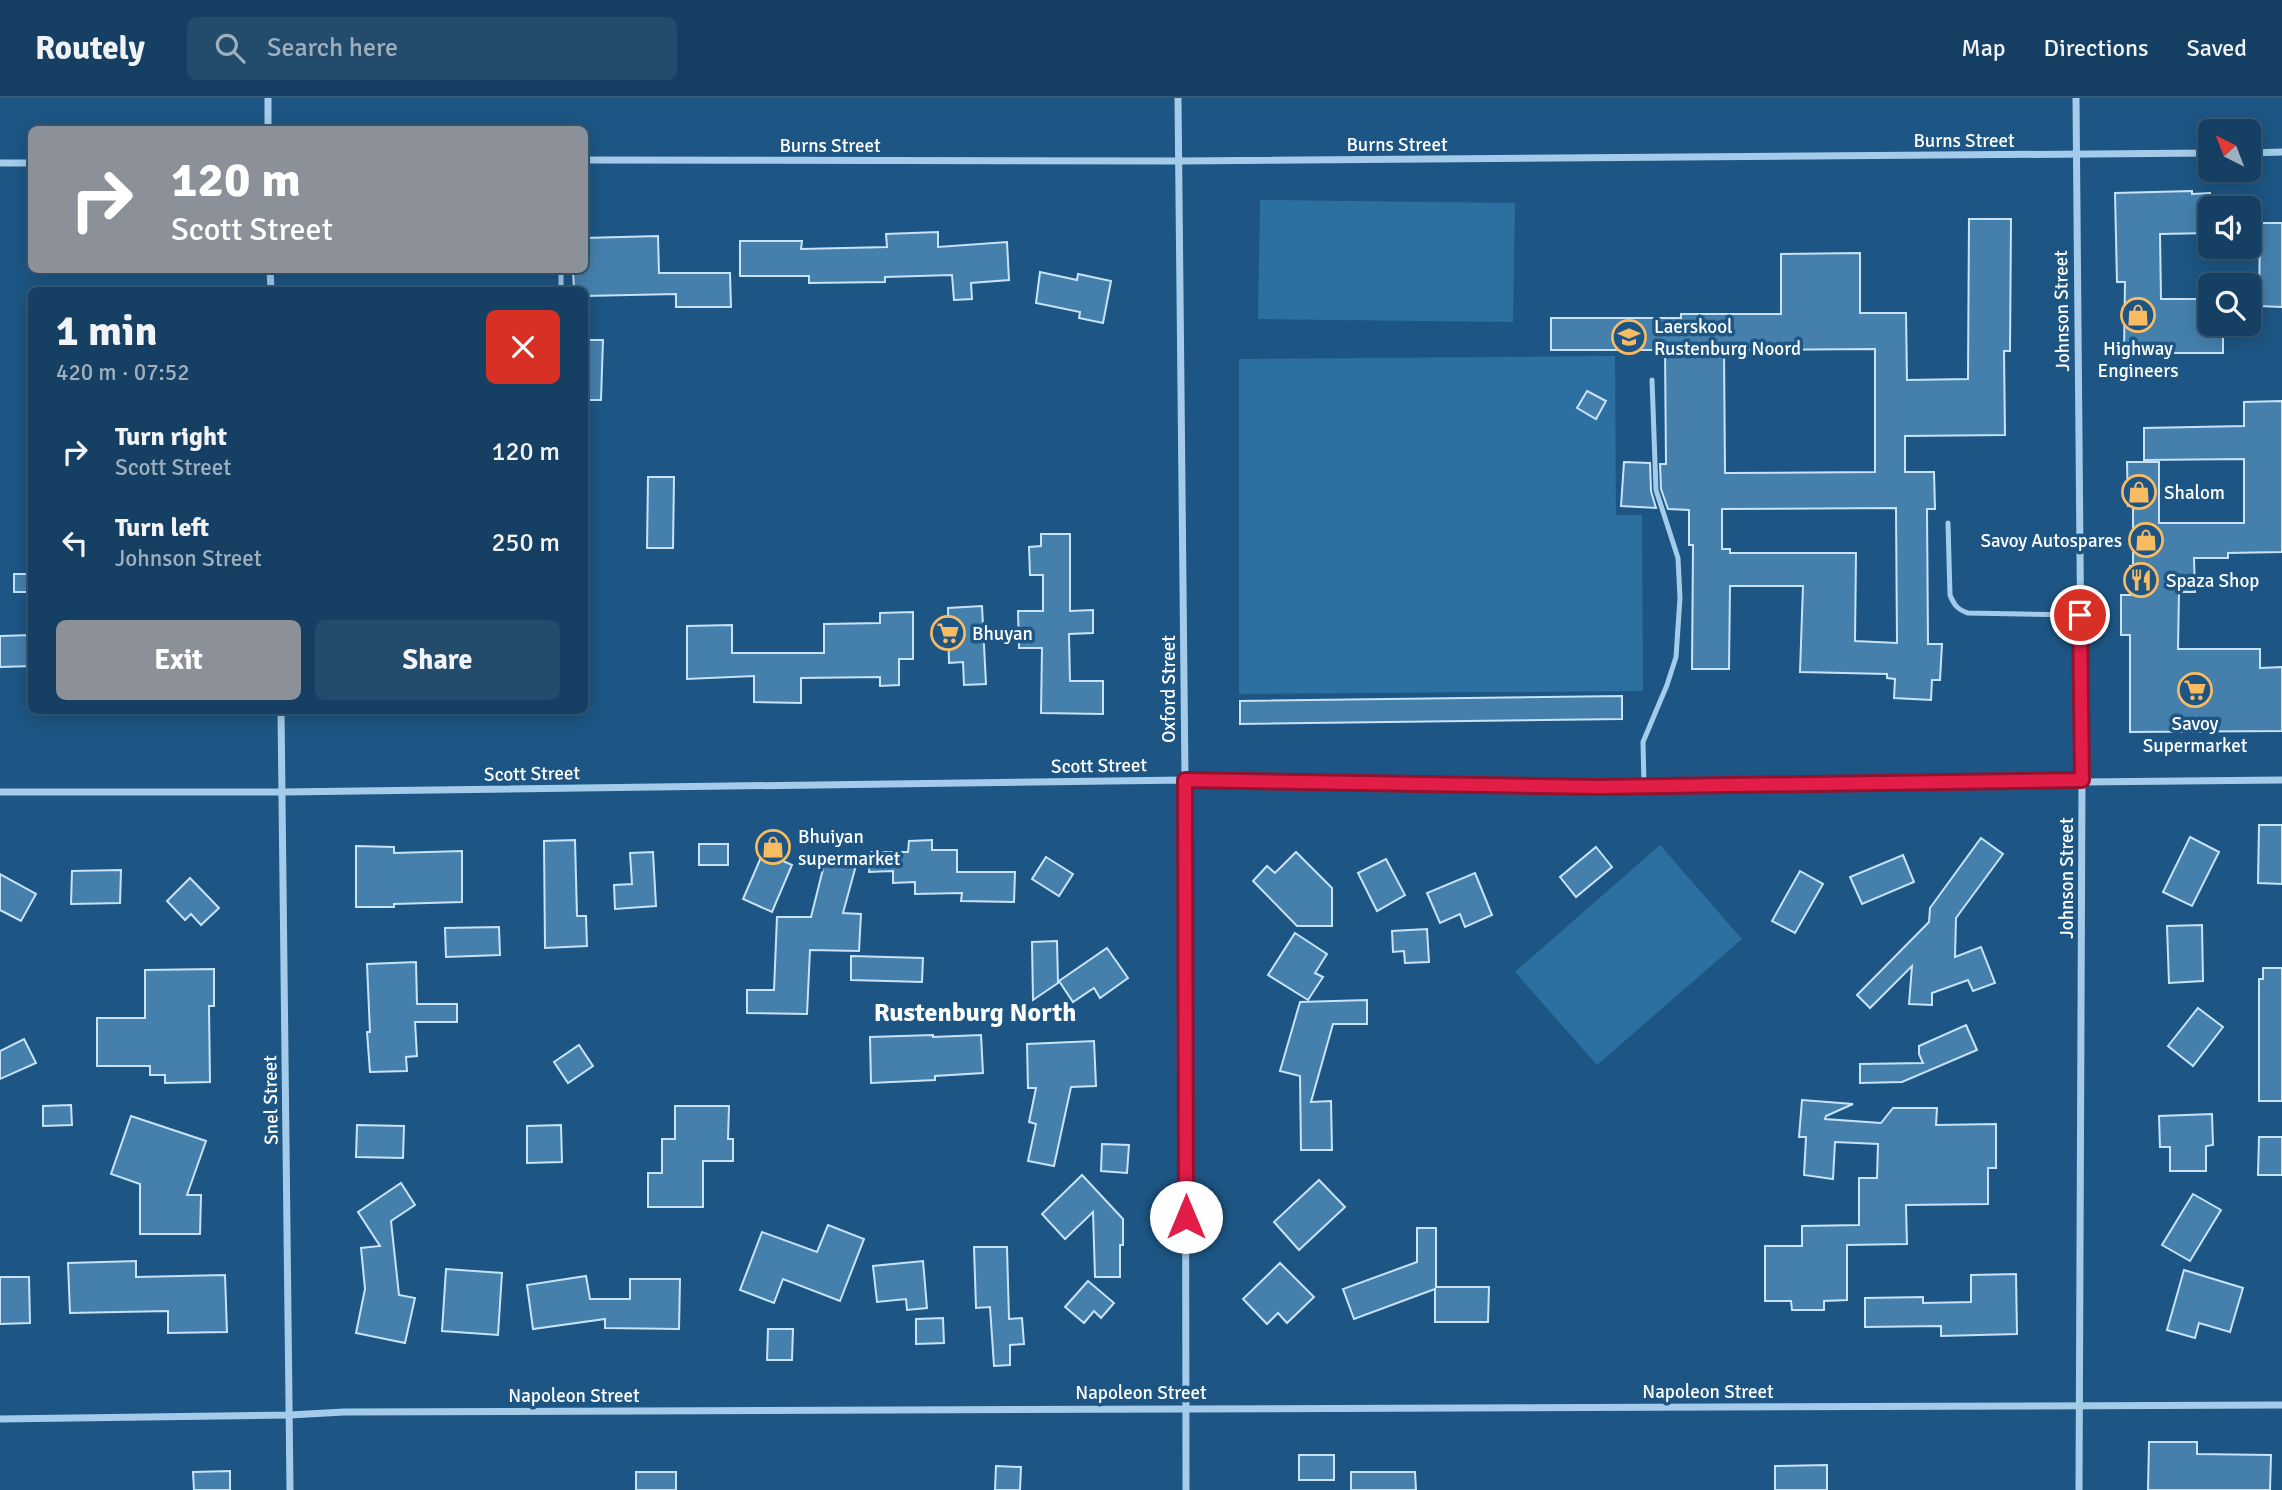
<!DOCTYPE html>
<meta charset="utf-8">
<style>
:root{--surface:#164063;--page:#234b6c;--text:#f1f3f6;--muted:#9eafbe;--line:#355978;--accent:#8c9099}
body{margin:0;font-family:Signika,sans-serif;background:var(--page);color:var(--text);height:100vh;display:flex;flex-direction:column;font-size:26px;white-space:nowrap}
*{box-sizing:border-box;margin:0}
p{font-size:23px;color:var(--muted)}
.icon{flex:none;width:38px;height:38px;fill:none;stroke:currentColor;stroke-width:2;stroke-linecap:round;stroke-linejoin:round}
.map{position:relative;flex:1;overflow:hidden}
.sheet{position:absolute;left:28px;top:189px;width:560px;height:427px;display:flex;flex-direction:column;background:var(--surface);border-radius:10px;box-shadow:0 4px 18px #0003,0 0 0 2px var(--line)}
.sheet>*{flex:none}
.guide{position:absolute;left:28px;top:28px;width:560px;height:147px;border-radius:10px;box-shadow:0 4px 18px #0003,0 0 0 2px var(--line);background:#8c9099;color:#fff;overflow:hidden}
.needle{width:46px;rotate:318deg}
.tools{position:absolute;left:2198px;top:21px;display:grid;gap:14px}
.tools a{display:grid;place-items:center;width:63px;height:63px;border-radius:10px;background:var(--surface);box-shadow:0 4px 18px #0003,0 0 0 2px var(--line);font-size:35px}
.pin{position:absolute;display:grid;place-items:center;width:60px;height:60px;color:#fff;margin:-30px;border:4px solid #fff;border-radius:50%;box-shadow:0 2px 7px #0007}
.me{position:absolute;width:77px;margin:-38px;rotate:0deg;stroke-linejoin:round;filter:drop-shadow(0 0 5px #0008)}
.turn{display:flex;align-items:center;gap:24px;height:147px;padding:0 28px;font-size:32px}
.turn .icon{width:91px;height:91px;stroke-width:2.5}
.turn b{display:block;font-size:49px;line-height:60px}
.round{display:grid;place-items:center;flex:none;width:74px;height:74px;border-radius:10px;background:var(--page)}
.head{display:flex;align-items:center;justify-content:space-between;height:119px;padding:0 28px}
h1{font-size:42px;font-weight:700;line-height:52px}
.primary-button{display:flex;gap:14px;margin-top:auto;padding:14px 28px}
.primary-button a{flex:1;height:80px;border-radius:10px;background:var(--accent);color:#fff;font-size:28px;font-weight:700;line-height:80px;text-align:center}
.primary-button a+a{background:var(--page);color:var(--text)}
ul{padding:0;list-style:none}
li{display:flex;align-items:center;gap:21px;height:91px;padding:0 28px}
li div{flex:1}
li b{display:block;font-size:26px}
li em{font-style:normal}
header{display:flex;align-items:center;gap:42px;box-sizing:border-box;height:98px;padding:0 35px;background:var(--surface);border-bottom:2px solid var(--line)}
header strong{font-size:33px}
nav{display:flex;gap:38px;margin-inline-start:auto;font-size:24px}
.search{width:490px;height:63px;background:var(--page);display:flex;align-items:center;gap:18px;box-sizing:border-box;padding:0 24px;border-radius:10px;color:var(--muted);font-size:26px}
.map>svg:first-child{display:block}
.green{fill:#2c6fa1}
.building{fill:#4580ad;stroke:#c8e3f8;stroke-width:2;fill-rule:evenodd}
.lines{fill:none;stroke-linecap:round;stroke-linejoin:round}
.service{stroke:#a4ccea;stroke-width:5}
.minor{stroke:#a4ccea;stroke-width:7}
.route-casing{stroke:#92132f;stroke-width:18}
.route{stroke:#e11d48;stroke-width:12}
.labels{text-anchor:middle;stroke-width:7;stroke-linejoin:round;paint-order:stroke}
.street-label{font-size:19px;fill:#fff;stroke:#1d5684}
.poi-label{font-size:19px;fill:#fff;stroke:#1d5684;text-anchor:start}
.district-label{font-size:26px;font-weight:bold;fill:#fff;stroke:#1d5684}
</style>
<header>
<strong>Routely</strong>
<div class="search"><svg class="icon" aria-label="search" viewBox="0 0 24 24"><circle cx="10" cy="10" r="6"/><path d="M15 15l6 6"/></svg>Search here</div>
<nav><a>Map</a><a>Directions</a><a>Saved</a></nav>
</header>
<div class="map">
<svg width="2282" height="1392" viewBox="0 0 2282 1392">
<rect width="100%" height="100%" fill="#1d5684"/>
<g class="green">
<polygon points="1260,102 1515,105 1513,224 1258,221"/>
<polygon points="1615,258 1616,417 1642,417 1643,593 1239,596 1239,261"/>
<polygon points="1660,747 1742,841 1597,967 1515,874"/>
</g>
<g class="building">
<polygon points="2192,93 2192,96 2210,95 2210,135 2160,136 2161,201 2210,201 2210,226 2223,226 2223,255 2124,255 2125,184 2117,184 2115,95"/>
<path d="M1969,121H2011L2010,253H2004L2005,337L1905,338V374H1934L1935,411H1927L1928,546H1942L1940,582H1932L1931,602L1894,600L1895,581L1887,580V576L1800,574L1803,488H1730L1729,571H1692L1693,447H1689V412L1668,411L1661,391L1660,366H1666L1665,252H1551V220H1681V216H1781V156L1860,155V215H1906L1907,282L1968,281ZM1875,251V374L1725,375L1724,252ZM1896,410L1897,545L1855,543L1856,455H1730V451H1722V411Z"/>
<polygon points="2260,125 2282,125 2282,209 2259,208"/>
<polygon points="938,134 938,149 1007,144 1009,182 971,185 972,201 954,202 952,177 885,179 885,184 809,185 809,178 740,178 740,143 802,143 801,151 887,149 886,136"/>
<polygon points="658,138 659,175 730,175 731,209 676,209 676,196 584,198 584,192 574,192 573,172 584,172 584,140"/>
<polygon points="1040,174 1077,182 1078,176 1111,183 1103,225 1079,220 1080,214 1036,205"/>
<polygon points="584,242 603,242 601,302 584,302"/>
<polygon points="1587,293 1606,303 1596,321 1577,310"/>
<polygon points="2282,303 2282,454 2228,455 2228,460 2194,460 2195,494 2179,494 2178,551 2260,551 2260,570 2282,569 2282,633 2130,634 2130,537 2121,537 2121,497 2131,497 2130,468 2133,468 2133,408 2128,408 2127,364 2159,364 2159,425 2244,425 2244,361 2144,362 2144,330 2244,328 2244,304"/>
<polygon points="1624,364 1650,365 1651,393 1656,410 1621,408"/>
<polygon points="648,379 674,379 673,450 647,450"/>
<polygon points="1041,436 1070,436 1070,513 1093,512 1093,535 1069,536 1070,583 1103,583 1103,616 1041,615 1042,550 1019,550 1018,513 1043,513 1043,477 1030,477 1029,449 1041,448"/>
<rect x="14" y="476" width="18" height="18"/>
<polygon points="982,508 986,586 964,587 963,564 949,565 948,510"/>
<polygon points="913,514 913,561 899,561 899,587 880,588 880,579 801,580 801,605 754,604 754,578 687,581 687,528 732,527 732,555 824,555 824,526 880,525 880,515"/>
<polygon points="32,537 32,568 0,569 0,538"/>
<polygon points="1622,598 1622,621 1240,626 1240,603"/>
<polygon points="2259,727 2282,727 2282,786 2258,785"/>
<polygon points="2190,739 2219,754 2192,808 2163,794"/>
<polygon points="1981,740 2003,756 1956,820 1955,859 1981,849 1995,885 1973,893 1968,882 1932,895 1932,907 1909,906 1912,868 1870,910 1857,897 1929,824 1930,810"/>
<polygon points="575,742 577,818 586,818 587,848 545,850 544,743"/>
<polygon points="932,742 932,752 957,752 957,774 1015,774 1014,804 961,803 962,795 915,796 915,784 893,785 893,773 869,774 871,754 908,754 909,743"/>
<rect x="699" y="746" width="29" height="21"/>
<polygon points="356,748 394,749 394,755 462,753 462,804 394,806 394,809 356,809"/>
<polygon points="1596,749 1612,769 1576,799 1560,779"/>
<polygon points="653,754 656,808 615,811 614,787 632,786 630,755"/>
<polygon points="1296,754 1332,790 1332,828 1297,828 1253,783 1267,768 1275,775"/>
<polygon points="838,755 858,760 843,815 861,816 859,853 810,852 807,916 747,915 747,892 774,892 777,819 811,819 824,767 834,769"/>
<polygon points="762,757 770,757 792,767 772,814 743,801"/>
<polygon points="1903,757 1914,784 1862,806 1850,779"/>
<polygon points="1046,759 1073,776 1059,798 1032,781"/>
<polygon points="1386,761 1405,797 1377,813 1358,775"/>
<polygon points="121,772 120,805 71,806 72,773"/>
<polygon points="1800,773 1823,786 1795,835 1772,823"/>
<polygon points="1475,775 1492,817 1465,829 1460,816 1440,825 1427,795"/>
<polygon points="0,776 36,796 21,823 0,812"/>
<polygon points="190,780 219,810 201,827 191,816 185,822 167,803"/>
<polygon points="2202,827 2203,883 2169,885 2167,828"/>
<polygon points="499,829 500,857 446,859 445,830"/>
<polygon points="1427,831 1429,864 1405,865 1404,853 1393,854 1392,833"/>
<polygon points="1295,835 1327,856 1315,875 1323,879 1308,902 1268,877"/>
<polygon points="1057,843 1058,885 1033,902 1032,844"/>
<polygon points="1107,850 1128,880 1100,900 1094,890 1073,904 1059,883"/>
<polygon points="851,858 923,860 922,884 851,882"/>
<polygon points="416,864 417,906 457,906 457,924 415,924 417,958 406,959 407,973 370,974 367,934 370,934 367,866"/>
<polygon points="2263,870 2282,870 2282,1003 2259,1003 2259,881 2263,881"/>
<polygon points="214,871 214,908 209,908 210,984 165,985 165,977 150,977 150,968 97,968 97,920 145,920 145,872"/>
<polygon points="1367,902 1367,926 1333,926 1311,1004 1331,1003 1332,1052 1301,1052 1300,978 1280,973 1300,904"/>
<polygon points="2198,910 2223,929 2193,968 2168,948"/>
<polygon points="1966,927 1977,952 1902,984 1860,985 1860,966 1923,965 1919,956 1919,948"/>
<polygon points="933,937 933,939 981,937 983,975 935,978 935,982 871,985 870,939"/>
<polygon points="24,941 36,965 0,981 0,953"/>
<polygon points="1094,943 1096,988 1071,989 1054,1068 1028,1063 1036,1026 1029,1024 1036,990 1028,990 1027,946"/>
<polygon points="579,947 593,968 568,985 554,964"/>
<polygon points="1802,1002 1853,1006 1826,1018 1825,1021 1881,1025 1893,1010 1937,1010 1936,1027 1996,1026 1996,1070 1988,1070 1988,1106 1906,1107 1907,1146 1847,1147 1847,1202 1824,1203 1824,1212 1792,1212 1791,1203 1765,1203 1765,1148 1802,1148 1802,1128 1859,1127 1859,1080 1877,1080 1878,1046 1835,1044 1833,1081 1804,1077 1806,1039 1799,1039"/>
<polygon points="71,1007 72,1027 43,1028 43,1008"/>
<polygon points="675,1008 729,1008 728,1041 733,1041 733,1063 703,1063 703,1109 648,1109 648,1075 662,1075 662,1041 675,1041"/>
<polygon points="2212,1016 2213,1047 2206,1048 2206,1073 2170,1073 2170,1049 2160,1049 2159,1018"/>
<polygon points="131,1018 206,1043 187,1097 201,1097 200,1136 140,1136 140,1086 111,1076"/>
<polygon points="357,1027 404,1028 403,1060 356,1059"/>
<polygon points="561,1027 562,1064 527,1065 527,1028"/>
<polygon points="2259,1039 2282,1039 2282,1077 2258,1077"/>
<polygon points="1102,1046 1129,1047 1127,1075 1101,1073"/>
<polygon points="1082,1077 1123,1121 1123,1147 1120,1147 1120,1179 1095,1179 1093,1114 1065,1141 1042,1116"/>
<polygon points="1319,1082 1345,1109 1299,1152 1274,1124"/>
<polygon points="401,1085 415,1107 391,1123 399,1197 415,1200 405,1245 356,1235 365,1191 361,1150 380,1148 358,1114"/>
<polygon points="2193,1096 2221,1112 2190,1163 2162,1147"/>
<polygon points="828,1127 864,1141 840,1203 783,1181 774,1205 740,1192 762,1134 817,1154"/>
<polygon points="1417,1130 1436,1130 1436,1189 1489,1189 1488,1224 1435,1224 1435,1191 1354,1221 1343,1191 1417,1164"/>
<polygon points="974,1149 1007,1149 1009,1221 1022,1220 1024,1246 1010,1247 1010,1267 994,1268 990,1209 976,1210"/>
<polygon points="136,1163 136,1179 225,1177 227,1234 168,1235 168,1213 70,1215 68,1165"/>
<polygon points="923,1163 927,1210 907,1212 906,1201 877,1204 873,1168"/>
<polygon points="1280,1165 1314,1199 1287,1225 1278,1215 1267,1226 1243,1201"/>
<polygon points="446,1171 502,1175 498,1237 442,1233"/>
<polygon points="2184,1172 2243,1190 2230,1234 2199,1225 2195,1240 2167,1232"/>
<polygon points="2016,1176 2017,1236 1941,1238 1941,1228 1865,1229 1865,1200 1923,1199 1923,1205 1971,1204 1971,1177"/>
<polygon points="586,1178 590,1201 630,1201 630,1181 680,1181 679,1231 605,1230 605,1221 533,1231 527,1187"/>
<polygon points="0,1179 29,1179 30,1225 0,1226"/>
<polygon points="1088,1183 1114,1205 1101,1220 1094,1213 1084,1225 1065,1209"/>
<polygon points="943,1220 944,1245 916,1246 916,1221"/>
<polygon points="768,1231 793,1231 792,1262 767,1262"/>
<polygon points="2149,1344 2197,1344 2197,1356 2271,1357 2270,1392 2148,1392"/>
<rect x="1299" y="1357" width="35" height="25"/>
<polygon points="1827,1367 1827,1392 1775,1392 1775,1368"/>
<polygon points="996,1368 1021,1369 1020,1392 995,1392"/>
<polygon points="230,1373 230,1392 194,1392 193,1374"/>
<rect x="636" y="1374" width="40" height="18"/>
<polygon points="1351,1374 1415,1374 1416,1392 1351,1392"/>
</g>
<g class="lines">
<g class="service">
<polyline points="561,192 561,172"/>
<path d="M1948,425L1950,497C1954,507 1958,512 1968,515L2080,517"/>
<polyline points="1644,687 1643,644 1667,587 1676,559 1680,500 1678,460 1656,392 1652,282"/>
</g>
<g class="minor">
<polyline points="1178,0 1185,682 1186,1392"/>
<polyline points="2076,0 2082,682 2079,1392"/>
<polyline points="268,32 268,0"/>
<polyline points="2249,55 2282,54"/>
<polyline points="584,62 1180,63 2210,55"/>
<polyline points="0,65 32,65"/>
<polyline points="270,172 271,192"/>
<polyline points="281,612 290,1392"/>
<polyline points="0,694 283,694 1185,682 1598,689 2282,682"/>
<polyline points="0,1321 290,1317 344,1314 2282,1307"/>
</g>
</g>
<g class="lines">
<g class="route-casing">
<polyline id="route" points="1186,1119 1185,682 1598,689 2082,682 2080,517"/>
</g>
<use href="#route" class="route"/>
</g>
<defs>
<g id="shop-ring" transform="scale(1.75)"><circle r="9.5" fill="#1d5684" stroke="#fabc62" stroke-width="1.5"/><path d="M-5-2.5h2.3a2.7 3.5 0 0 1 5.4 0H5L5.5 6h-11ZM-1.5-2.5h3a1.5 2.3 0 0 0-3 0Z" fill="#fabc62"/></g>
<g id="school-ring" transform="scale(1.75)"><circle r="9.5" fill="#1d5684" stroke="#fabc62" stroke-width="1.5"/><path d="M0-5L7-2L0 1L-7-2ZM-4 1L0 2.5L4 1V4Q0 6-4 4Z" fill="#fabc62"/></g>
<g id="restaurant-ring" transform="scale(1.75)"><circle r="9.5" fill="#1d5684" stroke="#fabc62" stroke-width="1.5"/><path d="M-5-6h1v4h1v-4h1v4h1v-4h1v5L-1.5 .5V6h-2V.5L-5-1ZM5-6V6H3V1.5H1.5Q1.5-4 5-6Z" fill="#fabc62"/></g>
<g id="supermarket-ring" transform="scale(1.75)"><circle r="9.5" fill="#1d5684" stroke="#fabc62" stroke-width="1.5"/><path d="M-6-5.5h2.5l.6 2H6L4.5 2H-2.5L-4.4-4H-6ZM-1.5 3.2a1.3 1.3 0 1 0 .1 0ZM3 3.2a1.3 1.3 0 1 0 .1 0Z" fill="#fabc62"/></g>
</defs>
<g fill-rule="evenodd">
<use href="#shop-ring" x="2138" y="217"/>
<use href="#school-ring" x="1629" y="239"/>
<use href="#shop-ring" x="2139" y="394"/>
<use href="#shop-ring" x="2146" y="442"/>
<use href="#restaurant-ring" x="2141" y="482"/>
<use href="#supermarket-ring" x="948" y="535"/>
<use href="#supermarket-ring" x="2195" y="592"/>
<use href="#shop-ring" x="773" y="749"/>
</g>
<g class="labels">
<g class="street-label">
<text x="1964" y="49">Burns Street</text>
<text x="1397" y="53">Burns Street</text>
<text x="830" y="54">Burns Street</text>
<text transform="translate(2061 213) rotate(-91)" y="7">Johnson Street</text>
<text transform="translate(1168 591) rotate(-90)" y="7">Oxford Street</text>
<text transform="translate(1099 667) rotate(-1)" y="7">Scott Street</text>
<text transform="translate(532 675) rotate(-1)" y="7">Scott Street</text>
<text transform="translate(2066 780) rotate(-90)" y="7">Johnson Street</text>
<text transform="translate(270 1002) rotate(-91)" y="7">Snel Street</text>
<text x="1708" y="1300">Napoleon Street</text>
<text x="1141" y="1301">Napoleon Street</text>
<text x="574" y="1304">Napoleon Street</text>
</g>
<g class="poi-label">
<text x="1654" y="235">Laerskool<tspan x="1654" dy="22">Rustenburg Noord</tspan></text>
<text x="2138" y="257" text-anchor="middle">Highway<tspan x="2138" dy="22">Engineers</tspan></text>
<text x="2164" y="401">Shalom</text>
<text x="2122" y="449" text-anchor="end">Savoy Autospares</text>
<text x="2166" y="489">Spaza Shop</text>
<text x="972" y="542">Bhuyan</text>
<text x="2195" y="632" text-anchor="middle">Savoy<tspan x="2195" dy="22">Supermarket</tspan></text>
<text x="798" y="745">Bhuiyan<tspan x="798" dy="22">supermarket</tspan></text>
</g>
<g class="district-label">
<text x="975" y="923">Rustenburg North</text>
</g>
</g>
</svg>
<div class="tools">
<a><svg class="needle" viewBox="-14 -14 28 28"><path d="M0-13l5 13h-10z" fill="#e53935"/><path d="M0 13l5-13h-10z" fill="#9eafbe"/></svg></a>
<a><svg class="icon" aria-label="sound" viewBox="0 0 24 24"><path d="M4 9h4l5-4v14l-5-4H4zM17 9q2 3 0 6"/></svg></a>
<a><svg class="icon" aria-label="search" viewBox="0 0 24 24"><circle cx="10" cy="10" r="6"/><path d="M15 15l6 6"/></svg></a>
</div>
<div class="pin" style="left:2080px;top:517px;background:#d93025"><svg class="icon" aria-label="arrive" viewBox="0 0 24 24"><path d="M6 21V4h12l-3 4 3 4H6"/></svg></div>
<svg class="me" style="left:1186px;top:1119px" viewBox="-20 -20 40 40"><circle r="19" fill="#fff"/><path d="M0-13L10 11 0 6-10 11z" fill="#e11d48"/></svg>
<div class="guide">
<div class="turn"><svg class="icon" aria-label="right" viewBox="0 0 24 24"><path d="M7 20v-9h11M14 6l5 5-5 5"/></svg><div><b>120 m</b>Scott Street</div></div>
</div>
<section class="sheet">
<div class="head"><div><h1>1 min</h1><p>420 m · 07:52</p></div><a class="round" style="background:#d93025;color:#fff"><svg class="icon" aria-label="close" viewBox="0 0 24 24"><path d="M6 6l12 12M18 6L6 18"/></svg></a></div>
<ul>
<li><svg class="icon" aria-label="right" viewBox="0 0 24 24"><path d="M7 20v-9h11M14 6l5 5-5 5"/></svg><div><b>Turn right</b><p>Scott Street</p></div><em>120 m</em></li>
<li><svg class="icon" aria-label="left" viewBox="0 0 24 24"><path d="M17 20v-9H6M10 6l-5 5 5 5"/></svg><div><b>Turn left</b><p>Johnson Street</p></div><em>250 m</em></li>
</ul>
<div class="primary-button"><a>Exit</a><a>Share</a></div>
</section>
</div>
